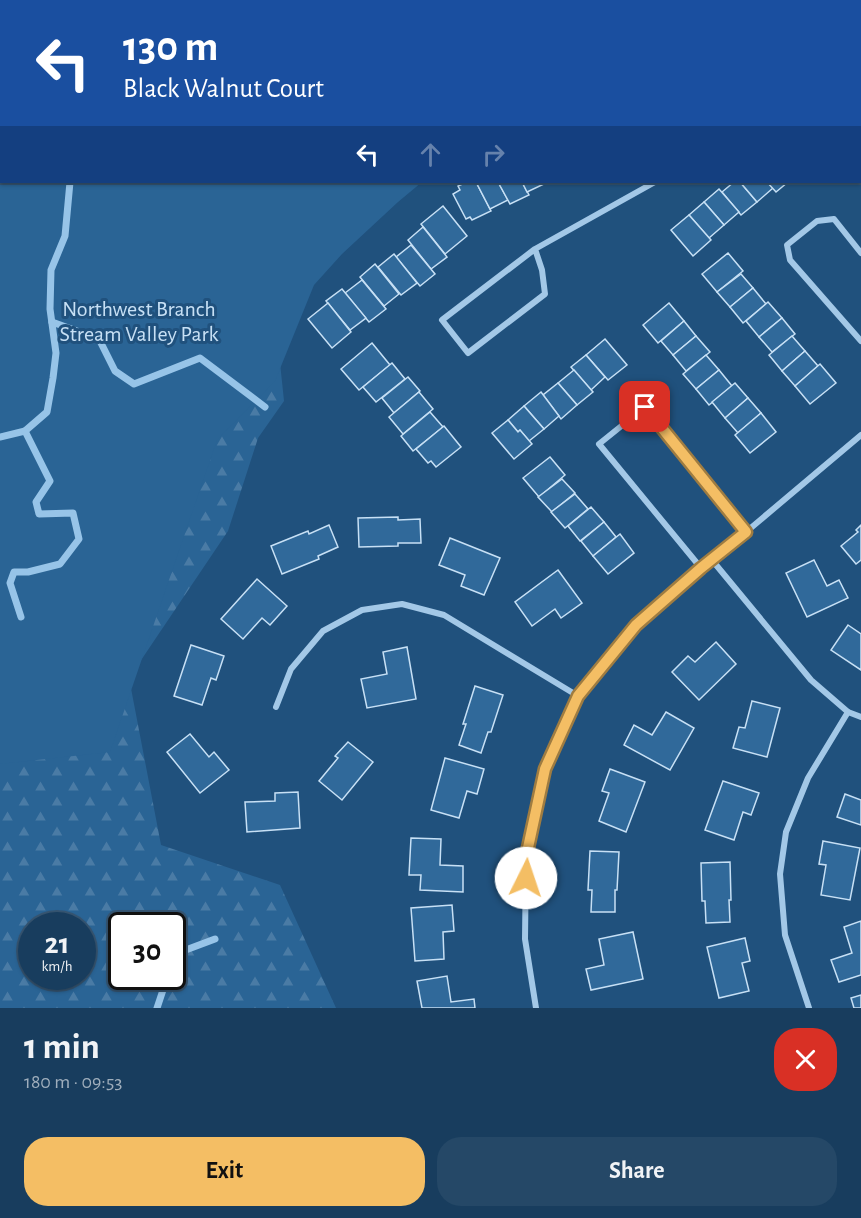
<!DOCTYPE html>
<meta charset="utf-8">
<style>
:root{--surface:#183d5e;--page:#254867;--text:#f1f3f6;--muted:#9faebc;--line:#365673;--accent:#f4be64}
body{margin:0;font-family:"Alegreya Sans",sans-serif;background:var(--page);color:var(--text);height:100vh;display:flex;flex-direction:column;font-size:22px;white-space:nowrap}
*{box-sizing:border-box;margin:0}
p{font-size:20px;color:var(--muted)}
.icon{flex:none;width:33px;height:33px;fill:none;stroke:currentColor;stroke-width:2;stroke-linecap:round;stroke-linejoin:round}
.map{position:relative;height:1008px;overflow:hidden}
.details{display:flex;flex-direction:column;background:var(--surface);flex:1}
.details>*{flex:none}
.banner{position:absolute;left:0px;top:0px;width:861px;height:183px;box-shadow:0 2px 4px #0004,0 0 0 2px var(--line);background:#1a4fa0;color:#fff;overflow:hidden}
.speed{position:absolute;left:18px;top:912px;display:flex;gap:12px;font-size:30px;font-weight:700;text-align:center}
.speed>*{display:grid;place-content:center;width:78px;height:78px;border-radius:50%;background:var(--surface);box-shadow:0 2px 4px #0004,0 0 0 2px var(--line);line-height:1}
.speed small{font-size:15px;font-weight:400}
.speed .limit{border:3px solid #111;border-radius:9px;background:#fff;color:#111}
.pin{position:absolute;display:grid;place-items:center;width:51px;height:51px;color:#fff;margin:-26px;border-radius:12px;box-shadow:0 3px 9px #0006}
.me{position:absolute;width:66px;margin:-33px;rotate:4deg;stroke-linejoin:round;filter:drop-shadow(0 0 4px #0008)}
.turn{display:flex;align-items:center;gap:21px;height:126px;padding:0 24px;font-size:27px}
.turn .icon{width:78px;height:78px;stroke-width:2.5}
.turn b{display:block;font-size:42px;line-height:51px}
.lanes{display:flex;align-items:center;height:57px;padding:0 24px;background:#0003;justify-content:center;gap:30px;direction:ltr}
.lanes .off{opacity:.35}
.round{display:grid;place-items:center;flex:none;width:63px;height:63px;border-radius:24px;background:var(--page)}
.overview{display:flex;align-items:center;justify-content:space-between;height:102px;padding:0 24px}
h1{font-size:36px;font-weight:700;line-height:45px}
.action{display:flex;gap:12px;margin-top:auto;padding:12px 24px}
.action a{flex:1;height:69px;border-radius:24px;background:var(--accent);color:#111;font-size:24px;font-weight:700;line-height:69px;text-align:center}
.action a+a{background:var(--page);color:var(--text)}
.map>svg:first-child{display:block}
.forest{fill:url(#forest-firs);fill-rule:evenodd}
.park{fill:#2a6495}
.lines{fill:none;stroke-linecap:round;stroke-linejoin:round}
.stream{stroke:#97c4e8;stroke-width:7}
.building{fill:#30699a;stroke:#c7e0f5;stroke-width:1.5}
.minor{stroke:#a3c8e7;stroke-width:6}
.route-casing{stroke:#9f7c41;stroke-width:15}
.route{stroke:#f4be64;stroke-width:10}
.labels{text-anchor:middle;stroke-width:6;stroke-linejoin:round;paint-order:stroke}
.park-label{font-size:22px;fill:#c7e0f5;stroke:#20517d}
</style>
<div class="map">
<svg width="861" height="1008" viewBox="0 0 861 1008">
<defs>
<pattern id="forest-firs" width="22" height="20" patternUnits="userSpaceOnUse" patternTransform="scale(1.5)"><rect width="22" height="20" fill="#2a6495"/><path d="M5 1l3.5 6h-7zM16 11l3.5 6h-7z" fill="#4a7ba5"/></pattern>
</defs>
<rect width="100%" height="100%" fill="#20517d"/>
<path class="forest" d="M0,0L662,2H2V182L273,296L284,401L258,438L228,531L129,678L161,845L280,885L336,1008H0ZM32,926H82V976H32ZM122,926H172V976H122Z"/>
<polygon class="park" points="0,0 681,0 679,2 2,2 2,182 422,182 398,202 342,254 314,285 275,381 217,440 110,752 0,764"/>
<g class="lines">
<g class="stream">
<polyline points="339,2 340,0"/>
<polyline points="52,322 99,339 115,371 134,384 200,358 265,407"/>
<polyline points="0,437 25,431 47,412 53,378 56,353 50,309 51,270 65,236 70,182"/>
<polyline points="21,617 10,583 14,572 28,572 60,564 79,539 73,513 39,514 36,502 50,481 25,431"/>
<polyline points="172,972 183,951 215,939"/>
<polyline points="157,1008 163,990 170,976"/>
</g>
</g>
<g class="building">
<polygon points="467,182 476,182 491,211 472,220 470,217 466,219 453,194 460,190 458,186"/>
<polygon points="476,182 498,182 508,200 490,209"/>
<polygon points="498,182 522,182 529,195 510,204"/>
<polygon points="522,182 545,182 546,183 527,192"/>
<polygon points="734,182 740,182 757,202 741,215 722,192"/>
<polygon points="740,182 767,182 773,188 757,202"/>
<polygon points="767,182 788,182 776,192"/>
<polygon points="719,189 739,212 724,225 704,202"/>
<polygon points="704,202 724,225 709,238 689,215"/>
<polygon points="443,206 467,236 445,254 421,224"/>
<polygon points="689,215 711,240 693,256 671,230"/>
<polygon points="423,227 447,257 431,269 408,240"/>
<polygon points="411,245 435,274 420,286 396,257"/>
<polygon points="728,253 743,271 717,292 702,274"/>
<polygon points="394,254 417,283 401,295 378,267"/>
<polygon points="375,264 399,294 384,306 360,277"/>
<polygon points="741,274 753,288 730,307 717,292"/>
<polygon points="362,280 386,309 369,322 345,293"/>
<polygon points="753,288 766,304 743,323 730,307"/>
<polygon points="342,289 366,318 350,330 326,301"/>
<polygon points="768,302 782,318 759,337 746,321"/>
<polygon points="328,303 351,332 332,348 308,319"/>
<polygon points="669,303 684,321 658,343 643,325"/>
<polygon points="782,318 795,334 772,352 759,337"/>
<polygon points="684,321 696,336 673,355 661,341"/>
<polygon points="696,336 710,352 686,371 673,355"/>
<polygon points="792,336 805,351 782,371 769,355"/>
<polygon points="605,339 627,365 608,380 586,355"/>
<polygon points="372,343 390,365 359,390 341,369"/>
<polygon points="805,351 818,366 795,386 782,371"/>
<polygon points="586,355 605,377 591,390 571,367"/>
<polygon points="706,355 719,370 696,389 683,374"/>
<polygon points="392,363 405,379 376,402 363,387"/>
<polygon points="820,364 836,383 810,404 795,386"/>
<polygon points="574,370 593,392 577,405 558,383"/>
<polygon points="719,370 732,386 709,405 696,389"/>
<polygon points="408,377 420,391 394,413 382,398"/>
<polygon points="558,383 577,405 561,419 543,395"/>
<polygon points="735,383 748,398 725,418 712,402"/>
<polygon points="419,392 433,409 403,434 389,417"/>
<polygon points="541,392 559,416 544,429 524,406"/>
<polygon points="748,398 761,413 738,433 725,418"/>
<polygon points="524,406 544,429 529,441 520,430 518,432 508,420"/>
<polygon points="430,412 443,427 413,451 401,436"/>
<polygon points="761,413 776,432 750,453 735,435"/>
<polygon points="508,420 518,432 520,430 532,444 514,459 492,433"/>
<polygon points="444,426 461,447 436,467 431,461 428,463 416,449"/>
<polygon points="550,457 565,475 539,497 523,478"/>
<polygon points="562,479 575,493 552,512 538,497"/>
<polygon points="575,494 588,509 565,528 551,512"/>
<polygon points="591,507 604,522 580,541 568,526"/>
<polygon points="398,517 398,520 420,519 421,543 398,543 398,546 359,547 358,518"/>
<polygon points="604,522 616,537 593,556 581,541"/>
<polygon points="329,525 338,547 318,556 319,559 282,574 271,546 308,531 309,534"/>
<polygon points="861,525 861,560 856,564 841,546 858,532 856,530"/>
<polygon points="620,534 634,553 608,574 593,556"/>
<polygon points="450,538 500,558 484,595 461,586 465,575 439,565"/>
<polygon points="814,560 827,586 839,580 848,598 807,617 786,573"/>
<polygon points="558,570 582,603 561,618 555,609 532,626 515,602"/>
<polygon points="257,579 287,606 270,625 262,618 243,639 221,619"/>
<polygon points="848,625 861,634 861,670 831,650"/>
<polygon points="716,642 736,664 699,700 672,672 688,656 695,662"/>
<polygon points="191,645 224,656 216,680 211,678 202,705 174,696"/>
<polygon points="407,647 416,699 367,708 361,679 387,674 383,652"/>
<polygon points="475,686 503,695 491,732 488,732 481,753 459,745 466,724 463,724"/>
<polygon points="752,701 780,708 767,757 733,748 739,727 745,728"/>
<polygon points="666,712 694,728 670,770 624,745 634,725 652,735"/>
<polygon points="190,734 209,757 214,752 229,770 200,793 167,752"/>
<polygon points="348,742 373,762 342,800 319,781 338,758 335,756"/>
<polygon points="445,758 484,769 477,794 467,791 459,818 431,810"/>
<polygon points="610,769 645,782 626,832 599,821 609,793 602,791"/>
<polygon points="723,781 759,793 751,815 743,812 734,840 705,830"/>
<polygon points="298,792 300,828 247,832 245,802 275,801 275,793"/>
<polygon points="845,794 861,800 861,825 837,817"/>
<polygon points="411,838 441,839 440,865 463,866 463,892 420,890 421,875 409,875"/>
<polygon points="823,841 860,848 850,900 821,895 826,865 819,864"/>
<polygon points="590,851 619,852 617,890 615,890 615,912 591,912 592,890 588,890"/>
<polygon points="730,862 731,900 729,900 730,922 706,923 705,901 702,901 701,863"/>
<polygon points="452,905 454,931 443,932 444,959 415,961 411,908"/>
<polygon points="861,921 861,975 839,982 831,960 852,953 844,927"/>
<polygon points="633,932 643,979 591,990 586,969 604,965 599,939"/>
<polygon points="745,938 750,961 742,963 749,991 719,998 707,947"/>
<polygon points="447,976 451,1002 474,999 475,1008 422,1008 417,981"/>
<polygon points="861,995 861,1008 854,1008 851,998"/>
</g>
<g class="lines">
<g class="minor">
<polyline points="860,43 861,42"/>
<polyline points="535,249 542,270 545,294 468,353 442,320 535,249 655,182"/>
<polyline points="861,253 834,219 817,221 787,245 790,260 861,341"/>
<polyline points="712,560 811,680 848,712 861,717"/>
<polyline points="701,568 599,444 645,407 746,532"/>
<polyline points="276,707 291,669 323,631 362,610 402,604 444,615 578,696"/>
<polyline points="536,1008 525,939 526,857 545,769 578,696 636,625 701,568 746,532 861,435"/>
<polyline points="809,1008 785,935 780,874 786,832 808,778 848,712"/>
</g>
</g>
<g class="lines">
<g class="route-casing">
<polyline id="route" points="526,878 526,857 545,769 578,696 636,625 701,568 746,532 645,407"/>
</g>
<use href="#route" class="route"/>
</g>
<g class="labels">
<g class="park-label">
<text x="139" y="316">Northwest Branch<tspan x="139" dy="25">Stream Valley Park</tspan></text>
</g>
</g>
</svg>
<div class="speed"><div>21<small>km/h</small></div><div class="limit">30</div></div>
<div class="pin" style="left:645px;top:407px;background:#d93025"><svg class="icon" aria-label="arrive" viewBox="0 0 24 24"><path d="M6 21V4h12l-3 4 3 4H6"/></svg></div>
<svg class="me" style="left:526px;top:878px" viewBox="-20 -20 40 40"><circle r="19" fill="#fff"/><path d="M0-13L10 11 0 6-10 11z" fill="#f4be64"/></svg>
<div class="banner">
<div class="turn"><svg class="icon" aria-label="left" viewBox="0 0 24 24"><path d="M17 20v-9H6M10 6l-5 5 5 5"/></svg><div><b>130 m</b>Black Walnut Court</div></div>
<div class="lanes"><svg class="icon" aria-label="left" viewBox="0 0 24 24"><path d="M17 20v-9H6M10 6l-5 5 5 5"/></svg><svg class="icon off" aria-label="ahead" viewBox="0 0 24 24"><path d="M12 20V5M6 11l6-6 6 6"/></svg><svg class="icon off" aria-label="right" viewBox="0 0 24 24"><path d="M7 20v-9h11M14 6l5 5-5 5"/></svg></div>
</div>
</div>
<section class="details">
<div class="overview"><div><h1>1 min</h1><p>180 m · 09:53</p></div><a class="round" style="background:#d93025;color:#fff"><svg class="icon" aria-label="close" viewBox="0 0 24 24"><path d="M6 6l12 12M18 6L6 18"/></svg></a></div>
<div class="action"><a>Exit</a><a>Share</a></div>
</section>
